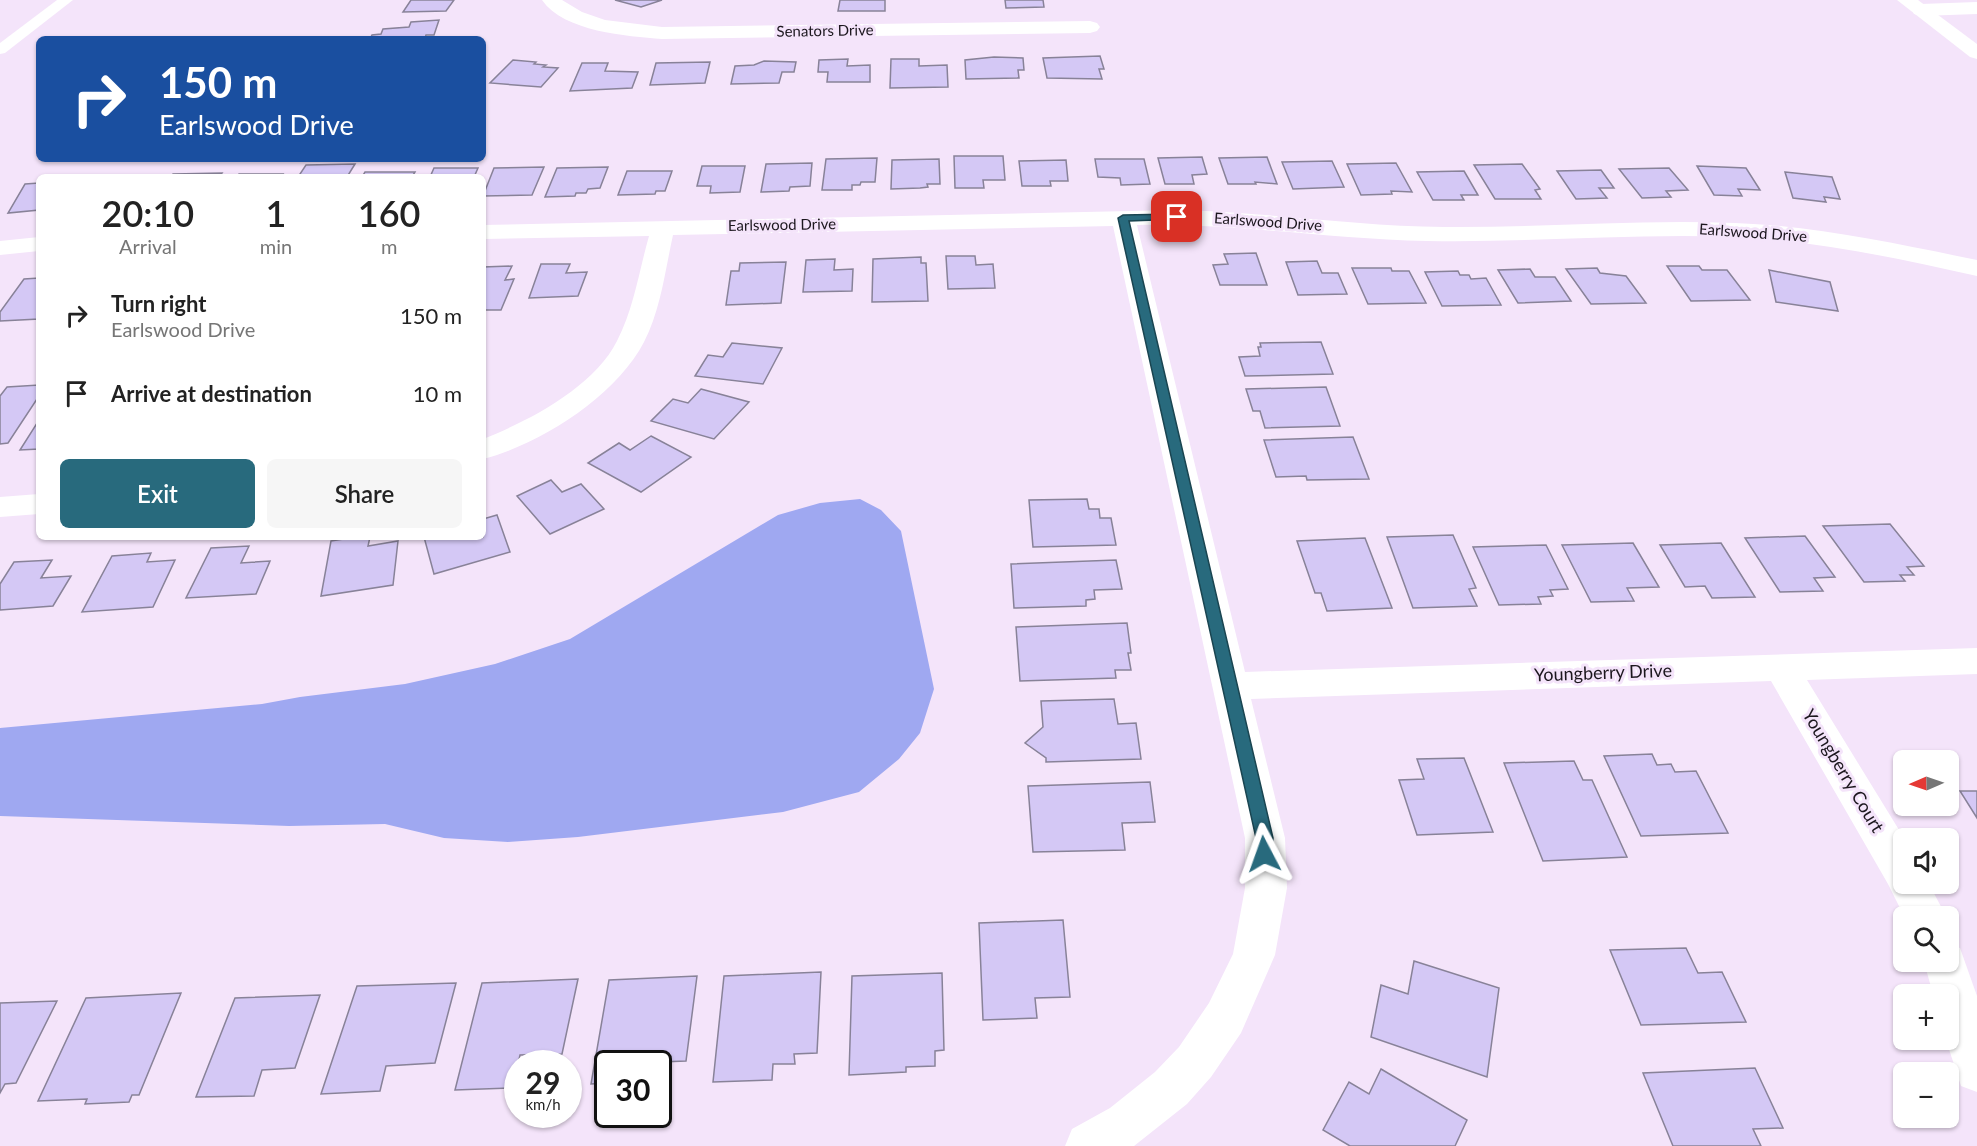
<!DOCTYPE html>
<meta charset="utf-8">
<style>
:root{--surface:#fff;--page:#f6f6f6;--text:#222;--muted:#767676;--accent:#286a7d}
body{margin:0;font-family:Lato,sans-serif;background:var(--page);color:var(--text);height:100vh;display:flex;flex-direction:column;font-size:22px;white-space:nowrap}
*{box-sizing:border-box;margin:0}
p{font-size:20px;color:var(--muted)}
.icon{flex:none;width:33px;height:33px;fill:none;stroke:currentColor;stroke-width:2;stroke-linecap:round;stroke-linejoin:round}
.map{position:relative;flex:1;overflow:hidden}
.sheet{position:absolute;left:36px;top:174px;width:450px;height:366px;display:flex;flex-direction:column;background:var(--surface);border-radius:9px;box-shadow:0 2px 4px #0004}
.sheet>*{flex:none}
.hud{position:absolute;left:36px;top:36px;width:450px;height:126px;border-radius:9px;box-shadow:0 2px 4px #0004;background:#1a4fa0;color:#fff;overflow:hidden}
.needle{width:39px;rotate:268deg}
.buttons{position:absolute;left:1893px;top:750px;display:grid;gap:12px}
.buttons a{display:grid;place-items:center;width:66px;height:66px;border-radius:9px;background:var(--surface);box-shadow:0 2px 4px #0004;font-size:30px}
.speed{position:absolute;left:504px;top:1050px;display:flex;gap:12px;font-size:30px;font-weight:700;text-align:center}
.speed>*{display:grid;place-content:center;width:78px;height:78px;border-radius:50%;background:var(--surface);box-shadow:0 2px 4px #0004;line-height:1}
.speed small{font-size:15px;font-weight:400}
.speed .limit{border:3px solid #111;border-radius:9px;background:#fff;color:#111}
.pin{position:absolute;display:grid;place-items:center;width:51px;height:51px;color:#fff;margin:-26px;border-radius:12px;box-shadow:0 3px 9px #0006}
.me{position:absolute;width:66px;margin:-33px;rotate:356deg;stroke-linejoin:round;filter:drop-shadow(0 0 4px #0008)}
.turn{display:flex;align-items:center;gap:21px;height:126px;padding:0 24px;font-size:27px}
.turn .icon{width:78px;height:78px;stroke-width:2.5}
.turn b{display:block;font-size:42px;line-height:51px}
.eta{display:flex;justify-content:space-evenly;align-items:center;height:102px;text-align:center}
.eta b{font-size:36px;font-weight:600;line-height:42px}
.button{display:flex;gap:12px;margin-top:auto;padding:12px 24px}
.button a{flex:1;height:69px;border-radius:9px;background:var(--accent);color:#fff;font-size:24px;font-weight:600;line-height:69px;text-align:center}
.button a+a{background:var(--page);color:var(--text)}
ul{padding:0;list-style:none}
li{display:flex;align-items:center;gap:18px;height:78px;padding:0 24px}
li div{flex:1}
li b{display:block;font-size:22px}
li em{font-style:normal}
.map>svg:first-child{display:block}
.water{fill:#9fa8f1}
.building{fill:#d4c8f5;stroke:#888298;stroke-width:1.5}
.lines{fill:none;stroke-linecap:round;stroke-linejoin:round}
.service{fill:#fff;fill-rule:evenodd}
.minor{fill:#fff;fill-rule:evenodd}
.secondary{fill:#fff;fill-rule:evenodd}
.route{fill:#286a7d;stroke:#1a4551;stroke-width:1.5}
.labels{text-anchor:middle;stroke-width:6;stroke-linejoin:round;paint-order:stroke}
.far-street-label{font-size:15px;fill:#1c171e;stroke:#f4e4fa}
.street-label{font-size:18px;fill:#1c171e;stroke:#f4e4fa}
</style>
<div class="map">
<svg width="1977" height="1146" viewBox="0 0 1977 1146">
<rect width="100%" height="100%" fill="#f4e4fa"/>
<polygon class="water" points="860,499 881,510 901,531 934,689 920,733 899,759 859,792 783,812 578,837 508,842 444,838 385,824 289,826 0,816 0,728 262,704 300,697 405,684 495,664 570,639 778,515 820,503"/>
<g class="building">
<polygon points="411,0 454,0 446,11 403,12"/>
<polygon points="615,0 662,0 641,7"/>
<polygon points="840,0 885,0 885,11 838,11"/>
<polygon points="1005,0 1043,0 1044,7 1006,8"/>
<polygon points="439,20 434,35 426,35 425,38 370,39 372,35 381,34 383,29 409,27 411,22"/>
<polygon points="1100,56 1104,69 1099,69 1102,79 1047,78 1043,58"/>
<polygon points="994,57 1023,58 1024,70 1018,70 1019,78 966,79 965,60"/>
<polygon points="848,59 847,66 870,65 870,82 827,82 828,72 818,72 819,60"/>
<polygon points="891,59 919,59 919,66 947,65 948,87 890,88"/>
<polygon points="513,60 536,62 534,64 546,65 543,67 558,68 541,87 490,83"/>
<polygon points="764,61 796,62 794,72 782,72 779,83 731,84 735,66 754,65"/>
<polygon points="710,62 705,83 650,85 656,63"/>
<polygon points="582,63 608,63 605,71 638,72 632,88 570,91"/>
<polygon points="954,156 1003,156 1005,180 983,180 984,188 955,188"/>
<polygon points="1202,157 1207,174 1192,175 1194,184 1165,184 1158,158"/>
<polygon points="1267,157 1277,184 1255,182 1256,184 1228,184 1219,158"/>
<polygon points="877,158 875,182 861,182 860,185 852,185 852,190 822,190 826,159"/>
<polygon points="939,159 940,184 927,184 928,187 920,188 891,189 892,160"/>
<polygon points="1095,159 1144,159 1150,184 1121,185 1120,178 1098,177"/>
<polygon points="1066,160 1068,181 1050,181 1051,186 1022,186 1019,161"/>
<polygon points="1332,161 1344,187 1293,189 1282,162"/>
<polygon points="812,163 810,186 790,187 789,191 761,192 766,164"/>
<polygon points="1396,163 1412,192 1391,191 1392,194 1361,195 1347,164"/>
<polygon points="355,164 347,177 298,177 306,165"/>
<polygon points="1522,164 1540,189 1535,190 1541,199 1495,199 1474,165"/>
<polygon points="702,166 745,166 740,192 710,193 711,186 697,186"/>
<polygon points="1697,166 1746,168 1760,190 1738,189 1742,196 1714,195"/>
<polygon points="544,167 532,195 483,196 494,168"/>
<polygon points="608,167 600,188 588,189 586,193 576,193 575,196 545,197 557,168"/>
<polygon points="434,168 478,168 474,177 430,177"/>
<polygon points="1669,168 1688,190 1666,191 1671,197 1642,198 1619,169"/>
<polygon points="1601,170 1614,188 1599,188 1607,198 1576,199 1557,171"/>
<polygon points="627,171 672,171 665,191 656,191 655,194 618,195"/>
<polygon points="1464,171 1478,195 1461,195 1464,200 1433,200 1417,172"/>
<polygon points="365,172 415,172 412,177 362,177"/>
<polygon points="1785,172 1832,177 1840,199 1824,197 1826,202 1793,198"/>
<polygon points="222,173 219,177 171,177 173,174"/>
<polygon points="239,174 283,174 281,177 237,177"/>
<polygon points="39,183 39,210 8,213 25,184"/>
<polygon points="1256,253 1267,285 1220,285 1213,265 1228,264 1224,254"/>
<polygon points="946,256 975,256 976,265 993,264 995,288 948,289"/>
<polygon points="921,257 921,263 926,263 928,301 872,302 873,259"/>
<polygon points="835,259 834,270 853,269 852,291 803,292 806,260"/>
<polygon points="1317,261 1322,273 1338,273 1347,294 1298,295 1286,262"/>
<polygon points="786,262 781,303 726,305 731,271 739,271 740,263"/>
<polygon points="541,264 570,264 566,273 587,272 578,296 529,298"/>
<polygon points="512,266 505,280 514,279 501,310 483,310 483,267"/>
<polygon points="1667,266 1699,266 1702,270 1727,270 1750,300 1691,301"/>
<polygon points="1352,268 1391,268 1392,271 1409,271 1426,303 1368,304"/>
<polygon points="1597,268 1600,273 1626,276 1646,303 1591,304 1566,269"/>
<polygon points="1530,269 1535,277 1555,277 1571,301 1518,303 1498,270"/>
<polygon points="1769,270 1830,282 1838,311 1776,302"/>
<polygon points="1458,271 1460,275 1469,275 1471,279 1486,278 1501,305 1442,306 1425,272"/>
<polygon points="39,278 39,319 0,321 0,312 24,279"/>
<polygon points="1321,342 1333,374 1245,376 1239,357 1260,356 1258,347 1261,347 1260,343"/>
<polygon points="732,343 782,348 763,384 695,376 708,355 723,357"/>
<polygon points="39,385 39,396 8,443 0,444 0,396 7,387"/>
<polygon points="1326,387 1340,426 1265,428 1260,411 1253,411 1246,389"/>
<polygon points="701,389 749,402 714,439 651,421 673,399 688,403"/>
<polygon points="39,420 39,449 20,450"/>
<polygon points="651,436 691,457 641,492 588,463 619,443 630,450"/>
<polygon points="1353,437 1369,479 1307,480 1306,476 1276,477 1264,440"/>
<polygon points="551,480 562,492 581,484 604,509 550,534 517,496"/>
<polygon points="1087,499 1089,509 1099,509 1100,518 1111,518 1116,545 1033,547 1029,500"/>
<polygon points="497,515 510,552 434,574 424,537 483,537 483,519"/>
<polygon points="1890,524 1924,566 1907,567 1914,575 1900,575 1905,581 1864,582 1823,526"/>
<polygon points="1453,535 1476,588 1469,589 1477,606 1413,608 1387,537"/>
<polygon points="1805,536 1835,577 1814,578 1823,591 1780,592 1745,538"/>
<polygon points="356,537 370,537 368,546 398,541 393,585 321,596 331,541"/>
<polygon points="1365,538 1392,608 1327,611 1321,593 1315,593 1297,541"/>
<polygon points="1633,543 1659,587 1627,588 1634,601 1591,602 1562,545"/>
<polygon points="1721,543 1755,597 1712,598 1705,586 1685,587 1660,545"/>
<polygon points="1546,545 1568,589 1550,590 1553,596 1538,597 1541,604 1499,605 1473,547"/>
<polygon points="249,546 241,563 270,561 256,594 186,598 211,548"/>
<polygon points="151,553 147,562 175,560 153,607 82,612 112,556"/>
<polygon points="52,560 41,578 71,576 53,606 0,610 0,584 14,562"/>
<polygon points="1116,560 1122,589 1094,590 1095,599 1086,600 1086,606 1014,608 1011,564"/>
<polygon points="1127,623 1131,653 1128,653 1131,670 1115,670 1116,678 1020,681 1016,627"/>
<polygon points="1114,699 1118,724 1136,723 1141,759 1046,762 1046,758 1025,743 1043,727 1041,701"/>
<polygon points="1652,754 1657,765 1671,764 1675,772 1696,771 1728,833 1641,836 1604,756"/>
<polygon points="1464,758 1493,832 1417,835 1399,780 1424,779 1417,759"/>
<polygon points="1574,761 1583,780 1592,780 1627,857 1543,861 1504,763"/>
<polygon points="1150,782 1155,822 1122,823 1125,850 1033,852 1028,786"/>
<polygon points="1960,791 1977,791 1977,818"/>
<polygon points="1063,920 1070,997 1035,998 1037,1018 983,1020 979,923"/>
<polygon points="1686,948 1698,973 1722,972 1746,1022 1641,1025 1610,950"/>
<polygon points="1414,961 1499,988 1487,1077 1371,1037 1381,985 1408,994"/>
<polygon points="821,972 817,1053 794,1054 795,1064 773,1064 772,1080 713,1082 724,976"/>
<polygon points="942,973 944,1050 935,1051 935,1066 906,1067 906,1072 849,1075 852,976"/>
<polygon points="697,976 686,1061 608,1064 608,1083 591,1084 609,980"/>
<polygon points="578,979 562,1054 520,1055 513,1088 455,1090 482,983"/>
<polygon points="456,983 435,1063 386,1066 380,1091 321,1094 357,986"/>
<polygon points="181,993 139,1095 132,1095 129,1102 85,1104 87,1099 38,1101 86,998"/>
<polygon points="320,995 295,1068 262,1070 254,1096 196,1097 235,998"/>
<polygon points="57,1001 16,1083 5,1084 0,1093 0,1003"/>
<polygon points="1755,1068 1783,1128 1753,1129 1761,1146 1673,1146 1643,1073"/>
<polygon points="1381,1069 1467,1120 1455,1146 1350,1146 1323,1130 1349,1082 1369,1094"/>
</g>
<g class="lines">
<polygon class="service" points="57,0 73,0 5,53 0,54 0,43"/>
<g class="minor">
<path d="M542,0H562L582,12L605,20L662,27L1090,21L1097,23L1100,27L1097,31L1090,33L662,39C627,36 564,32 542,0Z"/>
<polygon points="1977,2 1977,14 1921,16 1914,14 1912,10 1914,6 1921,4"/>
<path d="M1177,210C1266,212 1355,226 1444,227C1541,228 1638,219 1735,223C1817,226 1897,244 1977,260V276C1897,258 1817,241 1735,237C1632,233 1529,243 1427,241C1330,239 1234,223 1137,225L1245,672L1977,648V674L1807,680L1904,838V884H1929L1946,916H1904L1888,884L1771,681L1251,699L1285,838L1287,888L1275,955L1241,1033L1211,1077L1187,1104L1134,1146H1065L1072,1129L1110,1108L1155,1072L1179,1047L1209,1003L1233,954L1245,888V838L1113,226L673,235C665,271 661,309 644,342C616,396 541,444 483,459V439C529,421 594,387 617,341C634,308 639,271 649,236L483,239V225Z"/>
<polygon points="39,237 39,251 0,255 0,241"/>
<polygon points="39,494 39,514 0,517 0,497"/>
<polygon points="1948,944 1960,948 1977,996 1977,1092 1961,1086 1946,1040 1948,1040 1948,994 1933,994 1924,962 1948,962"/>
</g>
<polygon class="secondary" points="1897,0 1918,0 1977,44 1977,59 1970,57"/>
</g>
<polygon class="route" points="1177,214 1181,215 1181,219 1129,221 1273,838 1270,859 1264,861 1258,859 1255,854 1256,838 1118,218 1123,215"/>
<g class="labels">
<g class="far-street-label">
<text transform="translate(825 31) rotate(-1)" y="5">Senators Drive</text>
<text transform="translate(1268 222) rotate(4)" y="5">Earlswood Drive</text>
<text transform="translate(782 225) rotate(-1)" y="5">Earlswood Drive</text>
<text transform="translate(1753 233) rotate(4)" y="5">Earlswood Drive</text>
</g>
<g class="street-label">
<text transform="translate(1603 673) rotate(-2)" y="6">Youngberry Drive</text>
<text transform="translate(1843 771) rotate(59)" y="6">Youngberry Court</text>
</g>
</g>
</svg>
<div class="buttons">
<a><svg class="needle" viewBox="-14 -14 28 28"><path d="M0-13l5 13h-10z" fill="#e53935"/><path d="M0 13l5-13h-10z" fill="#767676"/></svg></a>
<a><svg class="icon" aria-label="sound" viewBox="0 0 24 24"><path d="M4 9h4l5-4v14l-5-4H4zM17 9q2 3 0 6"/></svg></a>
<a><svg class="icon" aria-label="search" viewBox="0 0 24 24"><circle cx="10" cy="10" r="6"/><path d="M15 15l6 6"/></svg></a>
<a>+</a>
<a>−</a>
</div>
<div class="speed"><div>29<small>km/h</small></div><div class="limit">30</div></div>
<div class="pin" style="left:1177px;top:217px;background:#d93025"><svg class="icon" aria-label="arrive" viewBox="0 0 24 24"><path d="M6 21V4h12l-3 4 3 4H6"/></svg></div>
<svg class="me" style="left:1264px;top:854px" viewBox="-20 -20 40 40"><path d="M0-17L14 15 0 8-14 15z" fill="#286a7d" stroke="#fff" stroke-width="4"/></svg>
<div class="hud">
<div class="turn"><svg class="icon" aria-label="right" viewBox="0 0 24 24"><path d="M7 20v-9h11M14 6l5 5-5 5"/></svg><div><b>150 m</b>Earlswood Drive</div></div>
</div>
<section class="sheet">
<div class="eta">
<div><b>20:10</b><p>Arrival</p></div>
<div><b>1</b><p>min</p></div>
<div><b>160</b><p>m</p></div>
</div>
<ul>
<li><svg class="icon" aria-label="right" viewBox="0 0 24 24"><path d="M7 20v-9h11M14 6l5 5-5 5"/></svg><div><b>Turn right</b><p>Earlswood Drive</p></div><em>150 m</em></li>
<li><svg class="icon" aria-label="arrive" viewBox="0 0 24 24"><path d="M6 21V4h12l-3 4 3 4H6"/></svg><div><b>Arrive at destination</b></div><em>10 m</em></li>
</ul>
<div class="button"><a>Exit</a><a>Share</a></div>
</section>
</div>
